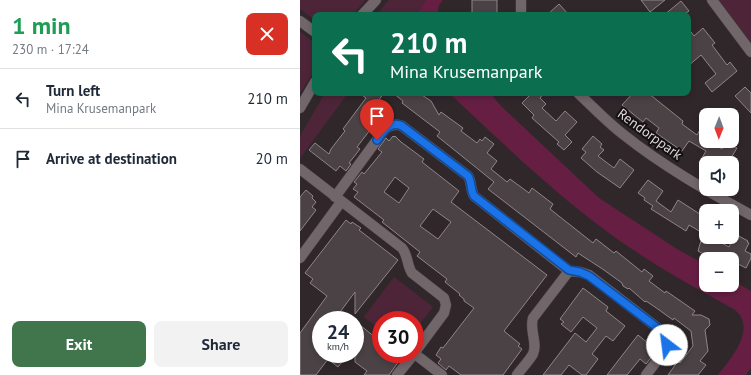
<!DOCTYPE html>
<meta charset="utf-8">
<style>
:root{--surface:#fff;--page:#f2f2f3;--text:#1f2937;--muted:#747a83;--line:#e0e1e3;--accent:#41754b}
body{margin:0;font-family:"PT Sans",sans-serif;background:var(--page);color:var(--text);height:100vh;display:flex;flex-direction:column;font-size:15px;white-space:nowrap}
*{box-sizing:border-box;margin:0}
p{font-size:13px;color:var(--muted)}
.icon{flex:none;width:22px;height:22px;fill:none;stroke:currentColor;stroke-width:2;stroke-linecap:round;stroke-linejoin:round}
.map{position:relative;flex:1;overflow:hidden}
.details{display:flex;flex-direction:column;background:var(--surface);width:300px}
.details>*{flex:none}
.top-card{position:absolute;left:12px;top:12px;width:379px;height:84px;border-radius:8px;box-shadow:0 2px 6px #0003;background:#0b6e4f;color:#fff;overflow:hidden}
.needle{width:26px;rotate:181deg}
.tools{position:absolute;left:399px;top:108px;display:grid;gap:8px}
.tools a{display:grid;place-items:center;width:40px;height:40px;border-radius:8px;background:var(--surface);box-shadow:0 2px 6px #0003;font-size:20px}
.speed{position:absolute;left:12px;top:311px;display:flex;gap:8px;font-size:20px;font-weight:700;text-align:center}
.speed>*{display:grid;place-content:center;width:52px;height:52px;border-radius:50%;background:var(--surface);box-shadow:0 2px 6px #0003;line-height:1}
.speed small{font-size:10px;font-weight:400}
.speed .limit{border:6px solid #d22;background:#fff;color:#111}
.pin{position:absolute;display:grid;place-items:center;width:34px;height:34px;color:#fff;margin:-41px -17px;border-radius:50% 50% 50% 0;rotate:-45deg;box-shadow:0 0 4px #0007}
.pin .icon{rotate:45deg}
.me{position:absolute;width:44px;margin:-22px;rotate:330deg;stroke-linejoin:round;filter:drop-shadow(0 0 3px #0008)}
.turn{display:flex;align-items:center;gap:14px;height:84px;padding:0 12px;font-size:18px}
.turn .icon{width:52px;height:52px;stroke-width:2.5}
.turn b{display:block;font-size:28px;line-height:34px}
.round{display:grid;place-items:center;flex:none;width:42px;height:42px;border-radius:8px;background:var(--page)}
.summary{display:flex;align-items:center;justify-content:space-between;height:68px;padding:0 12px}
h1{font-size:24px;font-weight:800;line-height:30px;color:#1e9e55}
.cta{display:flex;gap:8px;margin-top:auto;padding:8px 12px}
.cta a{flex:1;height:46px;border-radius:8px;background:var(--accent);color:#fff;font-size:16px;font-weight:800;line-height:46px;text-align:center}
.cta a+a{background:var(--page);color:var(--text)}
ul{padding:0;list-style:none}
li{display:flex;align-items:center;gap:12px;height:60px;padding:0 12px;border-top:1px solid var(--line)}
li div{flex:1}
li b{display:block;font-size:15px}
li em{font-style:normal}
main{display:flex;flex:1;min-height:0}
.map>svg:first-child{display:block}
.green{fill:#4e2538}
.water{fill:#661f43}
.building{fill:#4b4246;stroke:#908589;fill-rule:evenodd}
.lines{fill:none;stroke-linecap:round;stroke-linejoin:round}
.minor-casing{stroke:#4c4447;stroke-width:11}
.minor{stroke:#71666a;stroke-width:10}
.route-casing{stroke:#114b97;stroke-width:10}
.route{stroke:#1a73e8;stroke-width:7}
.labels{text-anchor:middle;stroke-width:4;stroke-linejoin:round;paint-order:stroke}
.street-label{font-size:14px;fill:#dfd9db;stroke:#151113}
</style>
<main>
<section class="details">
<div class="summary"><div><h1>1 min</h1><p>230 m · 17:24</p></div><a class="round" style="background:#d93025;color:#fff"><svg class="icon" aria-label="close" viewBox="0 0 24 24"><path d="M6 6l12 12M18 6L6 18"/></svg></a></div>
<ul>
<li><svg class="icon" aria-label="left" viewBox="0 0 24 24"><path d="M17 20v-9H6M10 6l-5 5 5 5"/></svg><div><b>Turn left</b><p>Mina Krusemanpark</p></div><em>210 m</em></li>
<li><svg class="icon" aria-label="arrive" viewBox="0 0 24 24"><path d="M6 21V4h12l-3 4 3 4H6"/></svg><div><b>Arrive at destination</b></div><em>20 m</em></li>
</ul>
<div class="cta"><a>Exit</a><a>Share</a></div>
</section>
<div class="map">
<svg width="451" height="375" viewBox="0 0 451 375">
<rect width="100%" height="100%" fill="#30272b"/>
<g class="green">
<polygon points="0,0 65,0 53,15 15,15 15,20 0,9"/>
<polygon points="89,0 126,0 119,11 112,15 93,14 76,15"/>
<polygon points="419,0 451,0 451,42"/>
<polygon points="0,32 15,43 15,70 0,93"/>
<polygon points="25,93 48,93 0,158 0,136"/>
<polygon points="94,277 133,307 115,330 115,320 81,320 81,330 64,317"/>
</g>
<g class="water">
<polygon points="126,0 143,0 139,5 137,15 112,15 119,11"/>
<path d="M149,93H190L201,106L299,198L377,249L406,265V285H432V280L451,291V368L446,375H418C429,361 451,336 441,317C440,314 437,312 435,310C402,291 369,274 338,253C269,208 209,149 149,93Z"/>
</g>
<g class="building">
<rect x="172" y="0" width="25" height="15"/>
<polygon points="341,0 365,0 350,12"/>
<polygon points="381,1 389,11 383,15 364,15"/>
<polygon points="259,4 269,15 247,15"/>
<polygon points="388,28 394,36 403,28 415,43 412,45 427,65 430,62 437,71 412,92 405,83 416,74 401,55 388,66"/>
<polygon points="445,87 451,93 451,113 435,96"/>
<polygon points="59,93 84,93 75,105 79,108 76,113 80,117 57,147 60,149 49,163 51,164 46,171 40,166 36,171 9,150 15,143 29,154 31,149 45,131 43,129 66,98"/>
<polygon points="93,93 119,93 131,101 139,115 141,112 163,128 161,131 177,143 180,139 182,141 185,137 194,144 187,153 197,161 191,169 207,182 210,179 229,193 232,188 253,204 250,209 293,243 296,239 314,253 316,251 342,272 344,269 353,276 349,281 365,293 366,291 395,311 392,315 401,315 409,319 410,325 405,330 408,351 400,361 406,365 398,375 368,375 378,361 380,363 393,346 391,331 374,318 373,320 355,307 346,301 345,302 329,288 328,289 323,286 322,283 304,270 278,253 276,257 188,189 194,182 137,136 140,132 102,103 103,101"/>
<polygon points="232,93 244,93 240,98 246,104 242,108 256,121 265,111 277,122 265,135 272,142 264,150 257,144 259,142 232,118 234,115 222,103"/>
<polygon points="333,93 348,93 383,121 382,124 397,135 406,120 406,141 409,141 422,149 426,142 437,148 428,163 399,163 406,151 389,141 382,151 356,133 359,128 346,118 343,122 322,105"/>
<path d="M93,136L94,137L95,136L101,142L124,159L122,162L159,191L151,202L247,275L204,331L220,344L218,346L222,349L203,375H161L149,366L146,370L138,363L141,359L136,355L141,347L143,348L174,308L164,301V299L159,295L160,294L145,282L147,279L117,256L120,252L82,222L84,220L54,197L58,192L53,189L57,184L54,182L62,172L64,174L82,152L78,149L86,138L89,141ZM95,177L109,188L99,203L84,192ZM133,209L151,222L138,239L120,226Z"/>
<polygon points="293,136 302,144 300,147 304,150 298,156 314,168 320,159 334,170 320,188 297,172 281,158 286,152 282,149"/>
<polygon points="348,180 363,191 356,201 371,212 378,200 406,218 406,235 389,225 386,231 351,209 353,206 344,200 345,198 338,193"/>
<polygon points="6,190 13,196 12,198 16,202 12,207 16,210 0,231 0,197"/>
<polygon points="46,220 51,224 52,222 61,228 59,230 98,260 55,314 55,292 34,320 21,320 21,354 48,354 38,367 28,359 16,375 0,375 0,333 27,296 10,283 13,279 5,273"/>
<polygon points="437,235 448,241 447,242 449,243 445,251 451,254 451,258 446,268 432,261 432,259 413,259 398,251 402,237 411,237 429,247 434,236 436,237"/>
<polygon points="283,288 308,307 306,311 325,326 313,341 306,336 292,354 298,359 286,375 282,375 269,365 261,375 243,375 275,333 286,342 297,328 283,317 271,332 261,324 264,322 260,319"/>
<polygon points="55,321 81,342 81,354 100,354 96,359 99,361 89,375 64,375 67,371 55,362"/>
<polygon points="338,335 353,347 350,351 354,354 346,364 340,359 327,375 307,375"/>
</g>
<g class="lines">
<g class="minor-casing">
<g id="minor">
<polyline points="221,0 221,15"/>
<polyline points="412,0 451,52"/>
<polyline points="62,15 76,0"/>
<polyline points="0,21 15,32"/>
<path d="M278,93C293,107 307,122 324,135C363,166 407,191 451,215"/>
<polyline points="0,108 15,82"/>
<path d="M0,169L102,248C108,255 107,266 112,273L144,298L146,305L144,313L115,352"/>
<path d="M35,197L85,129C91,125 96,123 102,126L168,176C172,182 170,189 174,196L269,271L280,272L289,275L363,332C367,338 368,343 366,349L346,375"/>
<polyline points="0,258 41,202"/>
<polyline points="115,354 142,375"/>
<polyline points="97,375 114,354"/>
<path d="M217,375C222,368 229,361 233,354C238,343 229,330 233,318L269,271"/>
</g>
</g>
<use href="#minor" class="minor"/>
</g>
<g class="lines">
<g class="route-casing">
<path id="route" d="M77,140C83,132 90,120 102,126L168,176C172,182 170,189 174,196L269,270L280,272L289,276L363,332L367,340V345"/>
</g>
<use href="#route" class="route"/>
</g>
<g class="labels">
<g class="street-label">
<text transform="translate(350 134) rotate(36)" y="5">Rendorppark</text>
</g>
</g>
</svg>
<div class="tools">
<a><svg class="needle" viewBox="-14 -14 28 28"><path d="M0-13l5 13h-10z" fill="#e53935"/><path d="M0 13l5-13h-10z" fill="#747a83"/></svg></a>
<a><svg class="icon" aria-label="sound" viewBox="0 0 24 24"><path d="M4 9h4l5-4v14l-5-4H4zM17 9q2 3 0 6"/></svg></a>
<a>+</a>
<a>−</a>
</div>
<div class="speed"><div>24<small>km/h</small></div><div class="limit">30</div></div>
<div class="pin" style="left:77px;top:140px;background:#d93025"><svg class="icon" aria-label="arrive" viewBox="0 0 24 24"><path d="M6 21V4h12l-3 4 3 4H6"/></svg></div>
<svg class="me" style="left:367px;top:345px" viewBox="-20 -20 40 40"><circle r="19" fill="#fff"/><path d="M0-13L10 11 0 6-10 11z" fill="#1a73e8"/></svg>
<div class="top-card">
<div class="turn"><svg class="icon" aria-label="left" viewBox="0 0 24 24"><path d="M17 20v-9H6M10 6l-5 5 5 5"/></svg><div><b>210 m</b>Mina Krusemanpark</div></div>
</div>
</div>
</main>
